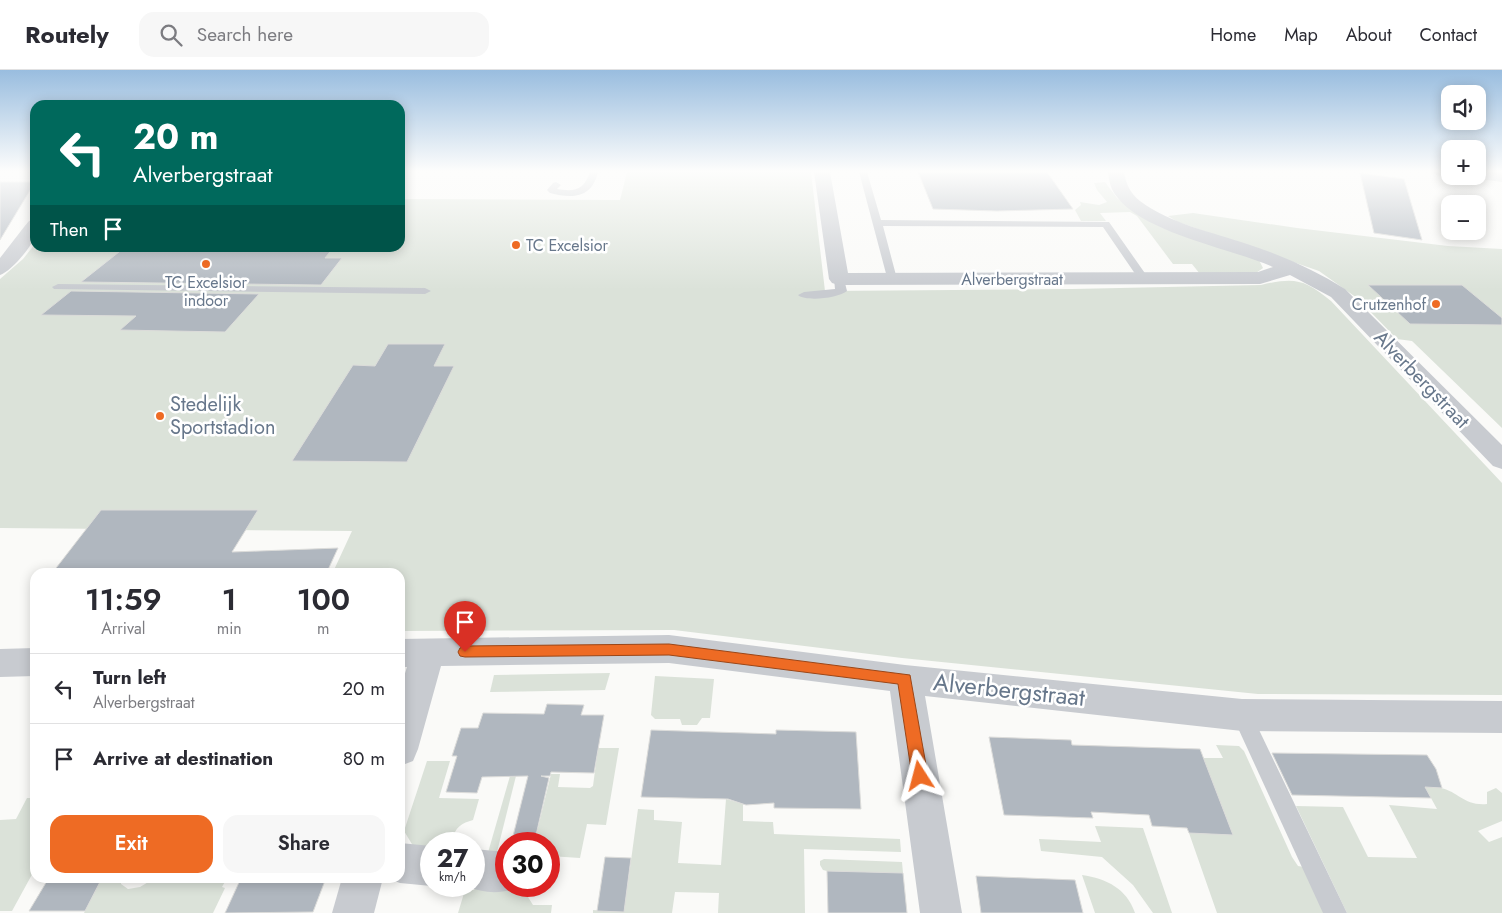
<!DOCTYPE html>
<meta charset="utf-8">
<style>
:root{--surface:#fff;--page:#f7f7f7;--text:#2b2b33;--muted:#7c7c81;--line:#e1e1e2;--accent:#ee6b24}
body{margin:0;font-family:Jost,sans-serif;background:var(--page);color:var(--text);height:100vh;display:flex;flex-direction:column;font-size:19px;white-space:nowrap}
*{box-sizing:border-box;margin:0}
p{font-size:16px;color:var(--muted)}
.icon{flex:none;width:28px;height:28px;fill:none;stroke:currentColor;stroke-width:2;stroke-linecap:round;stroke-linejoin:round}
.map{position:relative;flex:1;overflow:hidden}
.side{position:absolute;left:30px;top:498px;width:375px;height:315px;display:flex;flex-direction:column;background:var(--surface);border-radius:15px;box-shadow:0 2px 12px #0003}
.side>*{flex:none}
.guide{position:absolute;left:30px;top:30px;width:375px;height:152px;border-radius:15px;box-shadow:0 2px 12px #0003;background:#00695c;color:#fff;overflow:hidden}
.buttons{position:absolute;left:1441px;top:15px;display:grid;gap:10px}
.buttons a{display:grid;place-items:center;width:45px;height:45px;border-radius:10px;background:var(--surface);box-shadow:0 2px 12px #0003;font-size:25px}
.speed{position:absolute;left:420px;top:762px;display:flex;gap:10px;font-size:25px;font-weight:700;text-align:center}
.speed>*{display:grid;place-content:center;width:65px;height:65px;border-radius:50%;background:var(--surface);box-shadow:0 2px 12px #0003;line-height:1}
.speed small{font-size:12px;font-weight:400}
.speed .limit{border:8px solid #d22;background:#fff;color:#111}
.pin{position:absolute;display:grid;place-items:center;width:42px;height:42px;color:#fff;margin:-51px -21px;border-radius:50% 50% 50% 0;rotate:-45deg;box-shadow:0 0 5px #0007}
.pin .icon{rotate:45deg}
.me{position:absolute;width:55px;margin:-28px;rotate:351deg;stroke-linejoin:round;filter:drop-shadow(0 0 4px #0008)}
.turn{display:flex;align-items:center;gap:18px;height:105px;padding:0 20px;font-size:22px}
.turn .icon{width:65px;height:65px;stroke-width:2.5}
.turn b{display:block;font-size:35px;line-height:42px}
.then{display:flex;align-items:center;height:48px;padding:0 20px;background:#0003;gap:10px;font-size:19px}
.eta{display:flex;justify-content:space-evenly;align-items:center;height:85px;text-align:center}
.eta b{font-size:30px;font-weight:600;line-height:35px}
.cta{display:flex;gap:10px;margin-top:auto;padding:10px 20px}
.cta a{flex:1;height:58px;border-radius:15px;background:var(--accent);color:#fff;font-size:20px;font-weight:600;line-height:58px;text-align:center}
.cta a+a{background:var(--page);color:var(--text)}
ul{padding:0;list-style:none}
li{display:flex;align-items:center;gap:15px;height:70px;padding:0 20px;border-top:1px solid var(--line)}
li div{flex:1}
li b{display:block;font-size:19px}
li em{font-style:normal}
header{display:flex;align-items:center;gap:30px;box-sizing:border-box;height:70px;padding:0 25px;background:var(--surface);border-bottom:1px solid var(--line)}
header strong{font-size:24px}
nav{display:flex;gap:28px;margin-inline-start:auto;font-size:18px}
.search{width:350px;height:45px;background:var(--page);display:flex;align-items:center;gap:12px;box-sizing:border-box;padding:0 18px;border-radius:15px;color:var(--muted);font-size:19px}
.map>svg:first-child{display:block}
.green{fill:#dbe2d9}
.building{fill:#b0b7bf;stroke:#dcdcda}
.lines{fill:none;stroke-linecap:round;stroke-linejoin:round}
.lane{fill:#c8cbd0;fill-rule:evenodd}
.street{fill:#c8cbd0;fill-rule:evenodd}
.route{fill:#ee6b24;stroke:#9b4617}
.poi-dot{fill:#ee6b24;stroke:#fff;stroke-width:2}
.labels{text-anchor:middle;stroke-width:5;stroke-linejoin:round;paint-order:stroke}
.far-poi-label{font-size:16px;fill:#67778b;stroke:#fff;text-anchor:start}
.far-street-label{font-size:16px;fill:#67778b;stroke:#fff}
.street-label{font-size:20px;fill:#67778b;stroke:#fff}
.poi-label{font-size:20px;fill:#67778b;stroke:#fff;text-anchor:start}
.near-street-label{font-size:24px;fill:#67778b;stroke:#fff}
</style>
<header>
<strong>Routely</strong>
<div class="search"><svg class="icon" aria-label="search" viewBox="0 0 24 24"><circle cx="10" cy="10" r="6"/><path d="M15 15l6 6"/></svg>Search here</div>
<nav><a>Home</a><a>Map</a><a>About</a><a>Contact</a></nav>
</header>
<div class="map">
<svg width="1502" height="843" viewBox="0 0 1502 843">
<rect width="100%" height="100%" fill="#fafaf8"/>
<g class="green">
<path d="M627,102H811L825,221L1072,219L1261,215C1295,207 1304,209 1331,231L1502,413V625L1258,624L902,588L674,560L400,561V502H333L352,461L0,458V209L23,189L35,174V178H400V129L620,130Z"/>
<polygon points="1105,112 1117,128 1145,149 1259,190 1263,198 1256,203 1200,204 1192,194 1173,194 1137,146 1130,142 1100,143 1106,151 1081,151 1075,140 1081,135 1080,132 1099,135 1107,132 1097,120 1094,113"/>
<polygon points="1193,143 1297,158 1448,176 1502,179 1502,358 1412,271 1397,269 1357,228 1319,201 1178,152 1168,146"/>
<polygon points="610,603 605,620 490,622 494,605"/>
<polygon points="655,606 714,609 710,648 702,648 697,655 682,655 680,649 655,649 651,645"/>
<polygon points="1216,675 1239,676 1244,681 1292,787 1298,796 1304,797 1324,843 1217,843 1189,763 1233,765 1203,688 1223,688"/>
<polygon points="598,678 619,678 606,755 587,754 580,788 549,786 549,774 534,774 551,704 560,704 558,717 590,718 593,716"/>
<path d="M427,691H450L439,728L479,729L473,750C461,753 451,760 454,774H431V784H418L404,761Z"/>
<polygon points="510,706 516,706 496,786 487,786"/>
<path d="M1425,717C1430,717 1436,717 1441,718C1459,722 1464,736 1487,734V722L1496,718L1502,723V751L1478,761L1489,772L1502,767V843H1347L1296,736L1343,737L1368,787L1417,788L1389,735L1437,739Z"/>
<polygon points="27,728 35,728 35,799 12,841 0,841 0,750 16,749"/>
<polygon points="726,729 743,734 743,751 773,752 774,764 900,769 901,782 804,779 805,843 718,843 719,823 675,822 672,843 593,843 593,840 624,842 638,739 654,740 654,750 682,752 678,793 721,795"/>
<polygon points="1095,756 1143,758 1172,843 1153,843 1133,815 1102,787 1041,781 1039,769 1101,772"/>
<polygon points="824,789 902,792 903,803 827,801 823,800 820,795 820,791"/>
<path d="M1082,805C1107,809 1126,818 1135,843H1095Z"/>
<polygon points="102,808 121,808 121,814 128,819 140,817 155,808 227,808 222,817 225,818 213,843 84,843"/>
<polygon points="477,814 521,816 533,835 552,835 551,843 458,843 465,820 474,820"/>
</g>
<g class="building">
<polygon points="918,102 1047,102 1073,139 997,141 933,139"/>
<polygon points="1360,103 1404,109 1422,170 1374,163"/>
<polygon points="0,112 35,112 0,170"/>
<polygon points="124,178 333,178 325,188 342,188 321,215 81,212"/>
<polygon points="1368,215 1462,215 1502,248 1502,255 1410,254"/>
<polygon points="71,221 259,224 225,262 120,260 136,246 41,245"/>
<polygon points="388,274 445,274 434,296 454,296 407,392 292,391 353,295 375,296"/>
<polygon points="101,440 258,440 232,482 338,478 327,502 221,502 221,499 219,502 53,502"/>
<polygon points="547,634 584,635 581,645 604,645 594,703 551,702 550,706 541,706 549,708 534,774 511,774 528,706 482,707 477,723 446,722 457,686 452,686 461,658 478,658 483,643 544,644"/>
<polygon points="651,660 776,664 776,660 856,662 861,739 774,738 774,733 746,735 728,729 641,727"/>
<polygon points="989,667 1071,670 1072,675 1200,679 1233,765 1189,763 1187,758 1152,756 1149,745 1091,742 1093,748 1004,745"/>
<polygon points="1272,683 1427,685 1436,699 1442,718 1425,717 1431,728 1292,725"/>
<polygon points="605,787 631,788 624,842 597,841"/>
<polygon points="827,801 903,803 907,843 828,843"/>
<polygon points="976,806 1075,810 1083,843 981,843"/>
<polygon points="73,808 102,808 85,841 29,841 47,811 72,810"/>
<polygon points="241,808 326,808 313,842 225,843"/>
</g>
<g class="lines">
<g class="lane">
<path d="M590,102H598C592,128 573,129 550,123L547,120L553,113L556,112L561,115L557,119C575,122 584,120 590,102Z"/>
<polygon points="859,102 867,102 881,150 1109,152 1149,209 1148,211 1140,211 1103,157 883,156 897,209 896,211 888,211"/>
<path d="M839,206L844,209L847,221C839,228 806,232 798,225L804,222L835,219L834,209Z"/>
<polygon points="58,214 425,218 431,221 425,224 54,219 52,217"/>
<polygon points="1242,637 1249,639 1347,843 1323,843 1232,645 1235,639"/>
</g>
<g class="street">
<path d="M814,102H830L848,203L1258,202L1273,197C1230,178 1146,164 1117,127C1111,120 1109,111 1108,102H1124C1126,114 1130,123 1140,131C1171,154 1212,162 1247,174C1281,185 1315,200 1345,219L1502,375V399L1493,396L1331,227L1290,205L1260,214L839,215L832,213L829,209Z"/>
<polygon points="1434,102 1450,102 1450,106 1456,106 1450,108 1436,105"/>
<polygon points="1478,102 1502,102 1502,112 1472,108 1471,106 1478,106"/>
<path d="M35,150C35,154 36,162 35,166C32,177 10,202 0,205V188L24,157L29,151Z"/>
<polygon points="669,565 905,595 1242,629 1502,631 1502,663 1242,661 925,626 962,843 920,843 890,621 669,593 441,596 418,679 413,691 400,696 400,619 407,597 400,597 400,569"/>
<polygon points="35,578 35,606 0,607 0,579"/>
<polygon points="400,773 431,776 431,816 400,813 386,808 400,808"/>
<path d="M474,779L506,782V816L521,817C503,824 484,824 466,816H474Z"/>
<polygon points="342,808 383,808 374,843 332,843"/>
</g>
</g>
<linearGradient id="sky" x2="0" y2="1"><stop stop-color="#99bddf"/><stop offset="0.46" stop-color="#fdfdfc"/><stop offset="1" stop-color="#fdfdfc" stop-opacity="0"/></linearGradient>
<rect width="1502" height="220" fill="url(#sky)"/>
<polygon class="route" points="669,574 910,605 928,706 925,712 920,714 914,712 912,706 898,614 669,585 465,587 460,586 458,582 460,578 465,576"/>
<g class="poi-dot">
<circle cx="516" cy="175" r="5"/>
<circle cx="206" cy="194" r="5"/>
<circle cx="1436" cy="234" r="5"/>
<circle cx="160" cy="346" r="5"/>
</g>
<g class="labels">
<g class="far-poi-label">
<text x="526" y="181">TC Excelsior</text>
<text x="206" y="218" text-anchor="middle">TC Excelsior<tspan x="206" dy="18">indoor</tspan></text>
<text x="1426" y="240" text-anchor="end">Crutzenhof</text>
</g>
<g class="far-street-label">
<text x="1012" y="215">Alverbergstraat</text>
</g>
<g class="street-label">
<text transform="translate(1422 309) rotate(46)" y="7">Alverbergstraat</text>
</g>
<g class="poi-label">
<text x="170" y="341">Stedelijk<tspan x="170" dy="23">Sportstadion</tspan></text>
</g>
<g class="near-street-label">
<text transform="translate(1009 620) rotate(6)" y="8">Alverbergstraat</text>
</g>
</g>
</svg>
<div class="buttons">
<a><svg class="icon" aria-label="sound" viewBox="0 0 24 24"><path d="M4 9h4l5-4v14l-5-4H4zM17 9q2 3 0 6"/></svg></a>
<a>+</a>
<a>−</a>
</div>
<div class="speed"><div>27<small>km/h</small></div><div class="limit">30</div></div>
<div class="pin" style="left:465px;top:582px;background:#d93025"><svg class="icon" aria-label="arrive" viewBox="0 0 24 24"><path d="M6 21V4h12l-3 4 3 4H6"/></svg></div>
<svg class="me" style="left:920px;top:706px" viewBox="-20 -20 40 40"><path d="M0-17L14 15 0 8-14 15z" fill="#ee6b24" stroke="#fff" stroke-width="4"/></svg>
<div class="guide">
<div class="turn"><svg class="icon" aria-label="left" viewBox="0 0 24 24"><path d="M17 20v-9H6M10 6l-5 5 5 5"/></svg><div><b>20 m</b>Alverbergstraat</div></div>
<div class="then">Then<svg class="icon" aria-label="arrive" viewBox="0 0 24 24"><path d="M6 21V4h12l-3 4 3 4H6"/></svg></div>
</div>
<section class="side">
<div class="eta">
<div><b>11:59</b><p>Arrival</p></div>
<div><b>1</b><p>min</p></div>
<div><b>100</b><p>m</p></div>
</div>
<ul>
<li><svg class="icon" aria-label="left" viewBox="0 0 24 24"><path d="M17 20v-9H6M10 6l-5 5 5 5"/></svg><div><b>Turn left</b><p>Alverbergstraat</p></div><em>20 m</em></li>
<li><svg class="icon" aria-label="arrive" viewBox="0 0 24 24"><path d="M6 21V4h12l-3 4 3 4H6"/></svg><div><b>Arrive at destination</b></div><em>80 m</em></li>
</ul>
<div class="cta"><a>Exit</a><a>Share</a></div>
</section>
</div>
